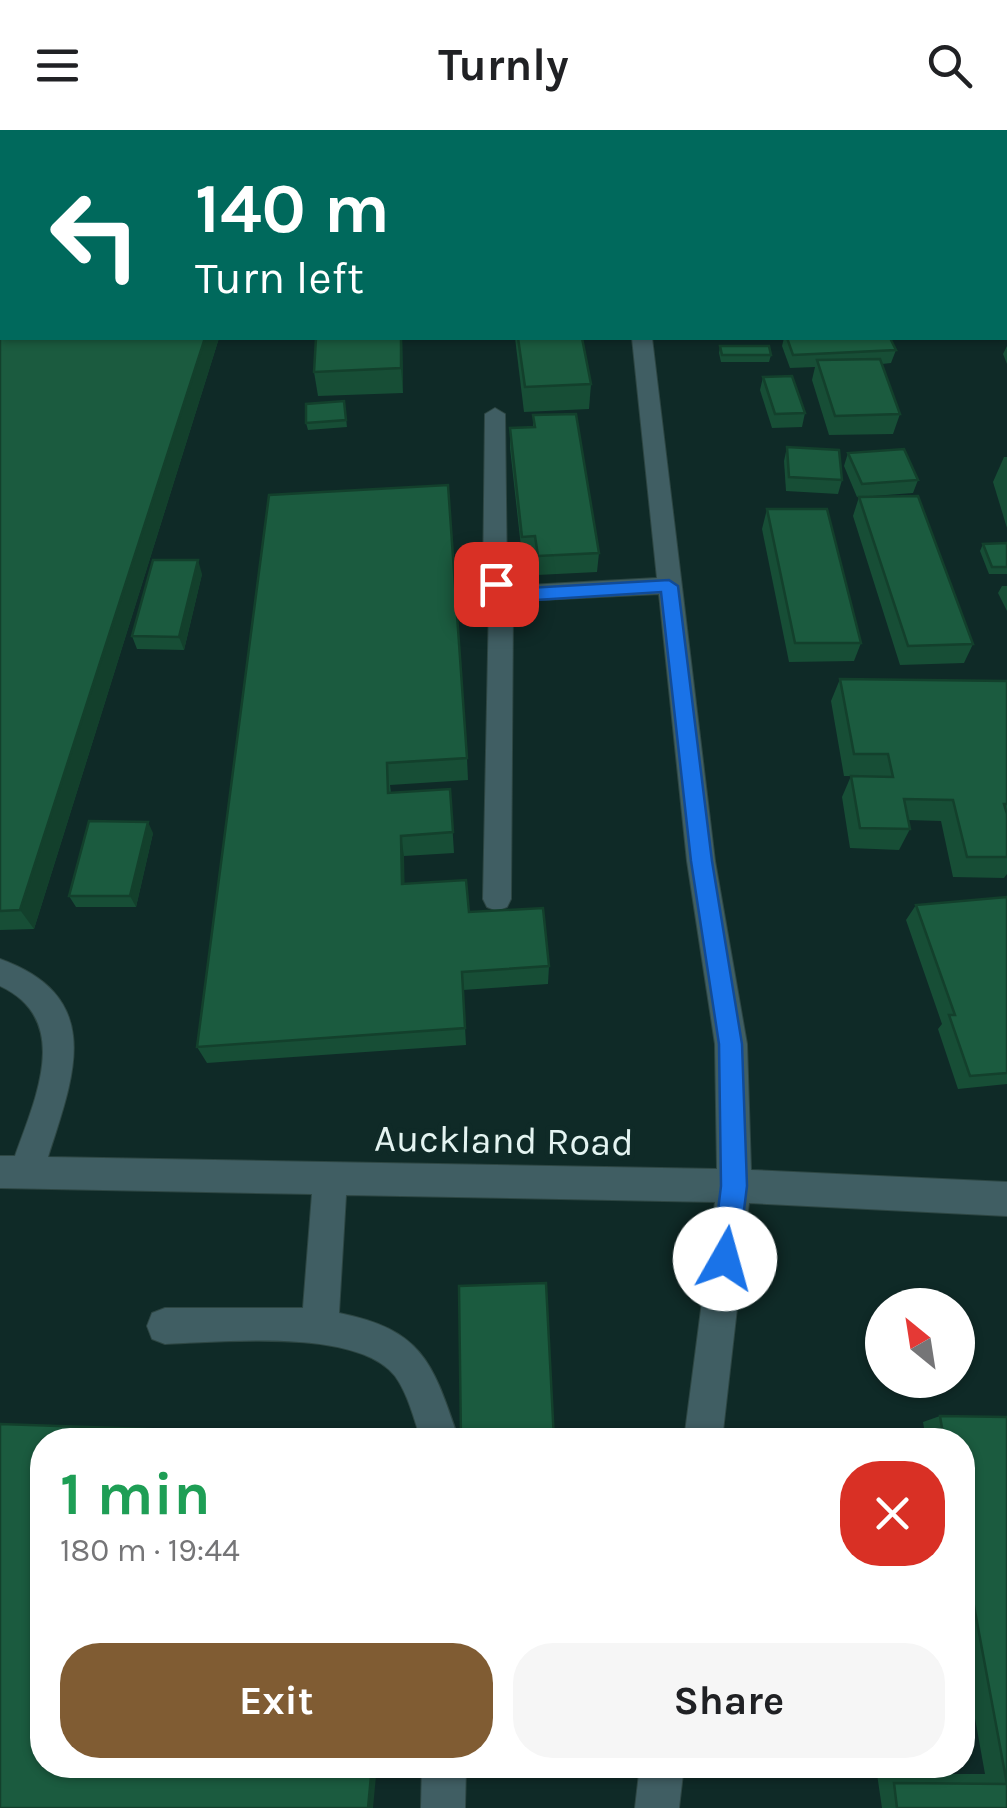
<!DOCTYPE html>
<meta charset="utf-8">
<style>
:root{--surface:#fff;--page:#f6f6f6;--text:#202124;--muted:#757577;--accent:#805c33}
body{margin:0;font-family:Karla,sans-serif;background:var(--page);color:var(--text);height:100vh;display:flex;flex-direction:column;font-size:38px;white-space:nowrap}
*{box-sizing:border-box;margin:0}
p{font-size:32px;color:var(--muted)}
.icon{flex:none;width:55px;height:55px;fill:none;stroke:currentColor;stroke-width:2;stroke-linecap:round;stroke-linejoin:round}
.map{position:relative;flex:1;overflow:hidden}
.drawer{position:absolute;left:30px;top:1298px;width:945px;height:350px;display:flex;flex-direction:column;background:var(--surface);border-radius:40px;box-shadow:0 2px 8px #0004}
.drawer>*{flex:none}
.top-card{position:absolute;left:0px;top:0px;width:1008px;height:210px;box-shadow:0 2px 8px #0004;background:#00695c;color:#fff;overflow:hidden}
.needle{width:65px;rotate:330deg}
.controls{position:absolute;left:865px;top:1158px;display:grid;gap:20px}
.controls a{display:grid;place-items:center;width:110px;height:110px;border-radius:50%;background:var(--surface);box-shadow:0 2px 8px #0004;font-size:50px}
.pin{position:absolute;display:grid;place-items:center;width:85px;height:85px;color:#fff;margin:-42px;border-radius:20px;box-shadow:0 5px 15px #0006}
.me{position:absolute;width:110px;margin:-55px;rotate:7deg;stroke-linejoin:round;filter:drop-shadow(0 0 8px #0008)}
.turn{display:flex;align-items:center;gap:35px;height:210px;padding:0 30px;font-size:45px}
.turn .icon{width:130px;height:130px;stroke-width:2.5}
.turn b{display:block;font-size:70px;line-height:85px}
.round{display:grid;place-items:center;flex:none;width:105px;height:105px;border-radius:40px;background:var(--page)}
.overview{display:flex;align-items:center;justify-content:space-between;height:170px;padding:0 30px}
h1{font-size:60px;font-weight:700;line-height:75px;color:#1e9e55}
.button{display:flex;gap:20px;margin-top:auto;padding:20px 30px}
.button a{flex:1;height:115px;border-radius:40px;background:var(--accent);color:#fff;font-size:40px;font-weight:700;line-height:115px;text-align:center}
.button a+a{background:var(--page);color:var(--text)}
header{display:flex;justify-content:space-between;align-items:center;height:130px;padding:0 30px;background:var(--surface);font-size:45px;font-weight:700}
.map>svg:first-child{display:block}
.lines{fill:none;stroke-linecap:round;stroke-linejoin:round}
.minor-casing{stroke:#2d4643;stroke-width:2}
.minor{fill:#405e63;fill-rule:evenodd}
.wall{fill:#174e36}
.shaded-wall{fill:#13402c}
.building{fill:#1b5b3f;stroke:#13402c;stroke-width:2.5}
.route{fill:#1a73e8;stroke:#114b97;stroke-width:2.5}
.labels{text-anchor:middle;stroke-width:10;stroke-linejoin:round;paint-order:stroke}
.street-label{font-size:38px;fill:#e4f4f1;stroke:#0f2a27}
</style>
<header><svg class="icon" aria-label="menu" viewBox="0 0 24 24"><path d="M4 6h16M4 12h16M4 18h16"/></svg>Turnly<svg class="icon" aria-label="search" viewBox="0 0 24 24"><circle cx="10" cy="10" r="6"/><path d="M15 15l6 6"/></svg></header>
<div class="map">
<svg width="1007" height="1678" viewBox="0 0 1007 1678">
<rect width="100%" height="100%" fill="#0f2a27"/>
<g class="lines">
<g class="minor-casing">
<g id="minor">
<rect x="614" y="0" width="16" height="2"/>
<rect x="1005" y="37" width="2" height="10"/>
<path d="M632,208H652L715,731L747,914L751,1040L1007,1052V1086L749,1073L722,1310H684L715,1072L346,1065L339,1183C424,1200 433,1234 459,1310H421C414,1289 408,1264 395,1246C357,1198 222,1212 165,1214L152,1209L147,1196L152,1183L165,1178H303L312,1064L0,1058V1026H15C35,969 73,890 0,856V829C105,867 75,943 48,1027L717,1039L715,914L687,731L659,464L520,471L513,476L511,769L507,777L497,781L487,777L483,769L489,473L493,467L483,454L485,284L495,278L505,284L507,452L510,456L657,448Z"/>
<polygon points="422,1635 466,1635 465,1678 421,1678"/>
<polygon points="640,1635 684,1635 679,1678 635,1678"/>
</g>
</g>
<use href="#minor" class="minor"/>
</g>
<g class="wall">
<polygon points="746,0 896,0 888,2 746,2"/>
<polygon points="1007,64 1007,169 1005,164 1005,69"/>
<polygon points="2,100 2,208 219,208 34,799 0,800 0,101"/>
<polygon points="316,208 402,208 403,263 318,266 314,242"/>
<polygon points="515,208 582,208 591,254 589,279 524,282"/>
<polygon points="784,208 890,208 896,220 891,233 882,234 900,284 893,304 829,305 812,250 815,237 790,238 782,216"/>
<polygon points="720,216 771,225 769,232 721,232 719,223"/>
<polygon points="1007,216 1007,234 1003,224"/>
<polygon points="763,247 805,283 802,297 772,298 760,260"/>
<polygon points="344,271 347,297 308,300 306,293"/>
<polygon points="533,285 599,423 597,442 537,445 534,425 522,426 510,318 510,298 533,297"/>
<polygon points="787,317 842,350 838,364 786,361 784,331"/>
<polygon points="848,323 918,350 913,363 860,367 973,514 964,533 900,535 853,386 859,367 857,367 844,336"/>
<polygon points="1004,327 1007,327 1007,398 993,352"/>
<polygon points="269,365 467,628 468,650 390,655 391,663 450,659 454,723 404,726 404,753 469,782 549,836 548,854 463,860 466,915 207,933 197,917"/>
<polygon points="767,379 861,513 854,531 789,532 762,399"/>
<polygon points="1007,413 1007,444 989,444 980,421 983,414"/>
<polygon points="202,444 184,520 137,519 132,506"/>
<polygon points="1002,456 1007,456 1007,481 998,463"/>
<polygon points="840,549 1007,551 1007,744 1004,748 953,747 941,691 908,690 910,699 899,720 850,718 842,667 851,646 878,646 844,646 831,571"/>
<polygon points="153,703 136,777 76,777 69,766"/>
<polygon points="1007,767 1007,954 958,959 938,899 942,894 906,790 916,775"/>
<polygon points="940,1286 1007,1287 1007,1678 882,1678 877,1644 985,1644 962,1516 962,1310 926,1310 923,1292"/>
</g>
<g class="shaded-wall">
<polygon points="857,0 896,0 888,2 856,2"/>
<polygon points="205,208 219,208 34,799 20,780"/>
<polygon points="401,208 402,208 403,263 401,238"/>
<polygon points="198,430 202,444 184,520 179,507"/>
<polygon points="148,692 153,703 136,777 130,766"/>
<polygon points="401,706 404,726 405,773 402,754"/>
<polygon points="372,1635 377,1635 373,1678 368,1678"/>
</g>
<g class="building">
<polygon points="1007,64 1007,89 1005,84 1005,69"/>
<polygon points="2,100 2,160 0,160 0,101"/>
<polygon points="0,178 2,178 2,208 205,208 20,780 0,781"/>
<polygon points="316,208 401,208 401,238 314,242"/>
<polygon points="518,208 582,208 591,254 525,257"/>
<polygon points="787,208 890,208 896,220 793,225"/>
<polygon points="720,216 769,216 771,225 722,225"/>
<polygon points="880,229 900,284 835,286 817,230"/>
<polygon points="792,246 805,283 775,284 763,247"/>
<polygon points="344,271 346,290 306,293 306,274"/>
<polygon points="576,284 599,423 538,426 535,406 522,407 510,298 535,297 533,285"/>
<polygon points="787,317 839,320 842,350 789,347"/>
<polygon points="904,319 918,350 862,354 848,323"/>
<polygon points="448,355 467,628 387,633 388,663 450,659 453,702 401,706 402,754 466,750 469,782 543,778 549,836 462,842 465,898 197,917 269,365"/>
<polygon points="918,366 973,514 908,516 859,367"/>
<polygon points="767,379 827,379 861,513 795,513"/>
<polygon points="1007,413 1007,437 992,437 983,414"/>
<polygon points="153,430 198,430 179,507 132,506"/>
<polygon points="840,549 1007,551 1007,674 1004,674 1007,684 1007,727 967,727 953,670 904,669 910,699 860,698 851,646 893,647 888,624 854,624"/>
<polygon points="89,691 148,692 130,766 69,766"/>
<polygon points="1007,767 1007,943 970,946 949,885 955,885 916,775"/>
<polygon points="546,1153 554,1310 461,1310 459,1156"/>
<polygon points="940,1286 1007,1287 1007,1678 897,1678 894,1653 1007,1654 962,1411 962,1310 944,1310"/>
<polygon points="0,1294 405,1308 404,1310 42,1310 42,1635 372,1635 368,1678 0,1678"/>
</g>
<polygon class="route" points="496,448 510,459 669,450 678,456 712,731 742,914 747,1056 738,1129 734,1138 725,1142 716,1138 712,1129 721,1056 719,914 691,731 661,462 506,472 487,454"/>
<g class="labels">
<g class="street-label">
<text transform="translate(504 1010) rotate(1)" y="13">Auckland Road</text>
</g>
</g>
</svg>
<div class="controls">
<a><svg class="needle" viewBox="-14 -14 28 28"><path d="M0-13l5 13h-10z" fill="#e53935"/><path d="M0 13l5-13h-10z" fill="#757577"/></svg></a>
</div>
<div class="pin" style="left:496px;top:454px;background:#d93025"><svg class="icon" aria-label="arrive" viewBox="0 0 24 24"><path d="M6 21V4h12l-3 4 3 4H6"/></svg></div>
<svg class="me" style="left:725px;top:1129px" viewBox="-20 -20 40 40"><circle r="19" fill="#fff"/><path d="M0-13L10 11 0 6-10 11z" fill="#1a73e8"/></svg>
<div class="top-card">
<div class="turn"><svg class="icon" aria-label="left" viewBox="0 0 24 24"><path d="M17 20v-9H6M10 6l-5 5 5 5"/></svg><div><b>140 m</b>Turn left</div></div>
</div>
<section class="drawer">
<div class="overview"><div><h1>1 min</h1><p>180 m · 19:44</p></div><a class="round" style="background:#d93025;color:#fff"><svg class="icon" aria-label="close" viewBox="0 0 24 24"><path d="M6 6l12 12M18 6L6 18"/></svg></a></div>
<div class="button"><a>Exit</a><a>Share</a></div>
</section>
</div>
